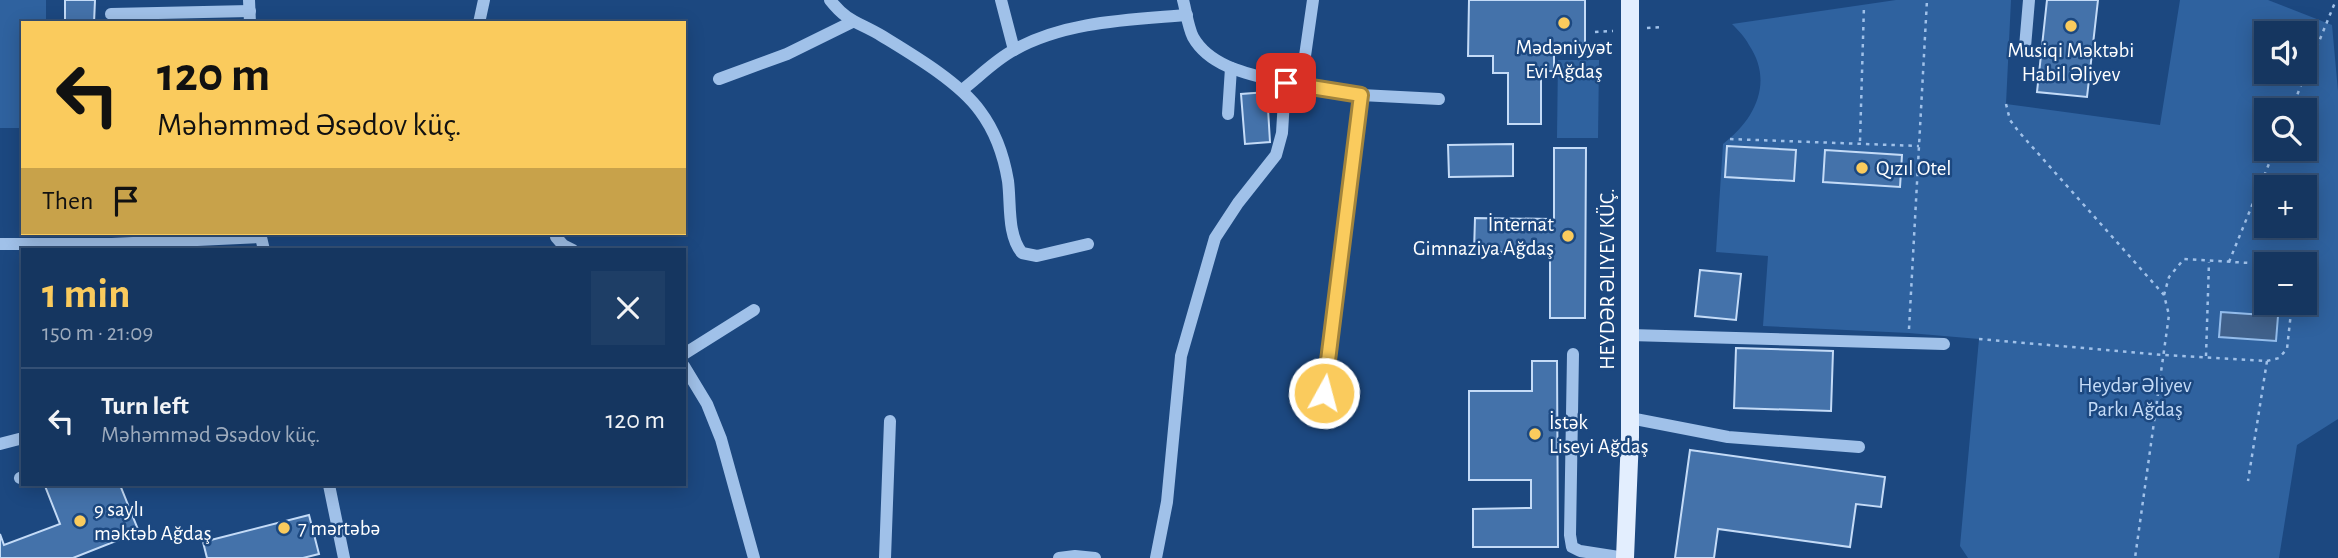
<!DOCTYPE html>
<meta charset="utf-8">
<style>
:root{--surface:#153660;--page:#1e3e66;--text:#f1f3f6;--muted:#9dabbd;--line:#345075;--accent:#facb5d}
body{margin:0;font-family:"Alegreya Sans",sans-serif;background:var(--page);color:var(--text);height:100vh;display:flex;flex-direction:column;font-size:26px;white-space:nowrap}
*{box-sizing:border-box;margin:0}
p{font-size:23px;color:var(--muted)}
.icon{flex:none;width:38px;height:38px;fill:none;stroke:currentColor;stroke-width:2;stroke-linecap:round;stroke-linejoin:round}
.map{position:relative;flex:1;overflow:hidden}
.panel{position:absolute;left:21px;top:248px;width:665px;height:238px;display:flex;flex-direction:column;background:var(--surface);border-radius:0px;box-shadow:0 4px 18px #0003,0 0 0 2px var(--line)}
.panel>*{flex:none}
.top-card{position:absolute;left:21px;top:21px;width:665px;height:214px;border-radius:0px;box-shadow:0 4px 18px #0003,0 0 0 2px var(--line);background:#facb5d;color:#111;overflow:hidden}
.controls{position:absolute;left:2254px;top:21px;display:grid;gap:14px}
.controls a{display:grid;place-items:center;width:63px;height:63px;border-radius:0px;background:var(--surface);box-shadow:0 4px 18px #0003,0 0 0 2px var(--line);font-size:35px}
.pin{position:absolute;display:grid;place-items:center;width:60px;height:60px;color:#fff;margin:-30px;border-radius:14px;box-shadow:0 4px 10px #0006}
.me{position:absolute;width:77px;margin:-38px;rotate:7deg;stroke-linejoin:round;filter:drop-shadow(0 0 5px #0008)}
.turn{display:flex;align-items:center;gap:24px;height:147px;padding:0 21px;font-size:32px}
.turn .icon{width:91px;height:91px;stroke-width:2.5}
.turn b{display:block;font-size:49px;line-height:60px}
.then{display:flex;align-items:center;height:66px;padding:0 21px;background:#0003;gap:14px;font-size:26px}
.round{display:grid;place-items:center;flex:none;width:74px;height:74px;border-radius:0px;background:var(--page)}
.headline{display:flex;align-items:center;justify-content:space-between;height:119px;padding:0 21px}
h1{font-size:42px;font-weight:700;line-height:52px;color:var(--accent)}
ul{padding:0;list-style:none}
li{display:flex;align-items:center;gap:21px;height:105px;padding:0 21px;border-top:2px solid var(--line)}
li div{flex:1}
li b{display:block;font-size:26px}
li em{font-style:normal}
.map>svg:first-child{display:block}
.green{fill:#2f629f;fill-rule:evenodd}
.water{fill:#40618b;stroke:#93bceb;stroke-width:2}
.building{fill:#4472aa;stroke:#c4dbf7;stroke-width:2}
.lines{fill:none;stroke-linecap:round;stroke-linejoin:round}
.path{stroke:#a0c1e9;stroke-width:2.5;stroke-dasharray:3.5 5;stroke-linecap:butt}
.minor{stroke:#a0c1e9;stroke-width:12}
.major{stroke:#e3eefe;stroke-width:18}
.route-casing{stroke:#a2843c;stroke-width:18}
.route{stroke:#facb5d;stroke-width:12}
.poi-dot{fill:#facb5d;stroke:#1c4880;stroke-width:2.5}
.labels{text-anchor:middle;stroke-width:5;stroke-linejoin:round;paint-order:stroke}
.poi-label{font-size:21px;fill:#fff;stroke:#1c4880;text-anchor:start}
.street-label{font-size:21px;fill:#fff;stroke:#1c4880}
.park-label{font-size:21px;fill:#c4dbf7;stroke:#1c4880}
</style>
<div class="map">
<svg width="2338" height="558" viewBox="0 0 2338 558">
<rect width="100%" height="100%" fill="#1c4880"/>
<g class="green">
<polygon points="0,0 46,0 46,23 23,23 23,128 0,128"/>
<path d="M1896,0H2011L2006,104L2160,125L2180,0H2268L2332,25L2338,91V419L2297,445L2279,558H1968L1960,546L1979,339L1909,333L1763,326L1768,256L1716,252L1723,144C1755,120 1774,82 1749,45C1745,37 1738,30 1732,24ZM2266,33H2305V72H2266ZM2266,110H2305V149H2266ZM2266,187H2305V226H2266ZM2266,264H2305V303H2266Z"/>
<polygon points="1558,60 1599,60 1598,138 1557,138"/>
</g>
<polygon class="water" points="2221,312 2278,316 2276,341 2219,337"/>
<g class="building">
<polygon points="65,0 95,0 94,23 65,23"/>
<polygon points="1469,0 1585,0 1585,54 1554,54 1554,71 1541,71 1541,124 1508,124 1508,73 1493,73 1493,56 1468,56"/>
<polygon points="2047,0 2098,0 2087,97 2037,92"/>
<polygon points="1267,92 1270,142 1245,144 1241,94"/>
<polygon points="1513,144 1513,176 1449,177 1448,145"/>
<polygon points="1727,146 1796,150 1794,181 1725,177"/>
<polygon points="1554,148 1586,148 1585,318 1550,318 1550,252 1474,252 1475,218 1554,219"/>
<polygon points="1825,150 1902,155 1900,187 1823,182"/>
<polygon points="1700,270 1741,274 1736,320 1695,316"/>
<polygon points="1736,348 1833,351 1831,411 1734,408"/>
<polygon points="1532,361 1557,361 1558,547 1473,547 1473,509 1531,508 1531,480 1469,480 1469,391 1532,391"/>
<polygon points="1690,450 1885,477 1881,507 1856,504 1850,547 1718,529 1714,558 1675,558"/>
<polygon points="49,485 120,485 139,532 73,558 0,558 0,534 4,545 60,524 45,486"/>
<polygon points="309,515 319,554 303,558 207,558 203,542"/>
</g>
<g class="lines">
<g class="path">
<polyline points="1647,28 1662,27"/>
<polyline points="1595,32 1613,31"/>
<polyline points="2006,104 2010,120 2019,132 2164,295 2169,315 2135,558"/>
<polyline points="2291,110 2336,0"/>
<polyline points="1730,139 1919,146"/>
<polyline points="1860,141 1864,5"/>
<polyline points="2229,262 2275,149"/>
<polyline points="2164,295 2169,277 2184,259 2266,264"/>
<polyline points="1909,329 1927,0"/>
<polyline points="1979,339 2164,355 2267,361 2248,481"/>
<polyline points="2206,356 2209,262"/>
<polyline points="2267,361 2279,358 2287,349 2292,303"/>
</g>
<g class="minor">
<polyline points="249,0 250,23"/>
<path d="M830,0C848,23 859,22 882,36C913,55 959,82 980,111C995,131 1004,157 1008,181C1011,204 1007,235 1022,253L1037,256L1088,244"/>
<polyline points="1001,0 1014,50"/>
<path d="M1183,0C1186,11 1188,27 1193,37C1211,69 1254,75 1285,83"/>
<polyline points="111,14 250,11"/>
<polyline points="479,23 484,0"/>
<polyline points="2025,47 2029,0"/>
<polyline points="719,79 787,54 852,22"/>
<polyline points="1301,84 1361,95 1324,393"/>
<path d="M962,90C979,77 995,60 1014,50C1066,21 1129,20 1187,15"/>
<polyline points="1361,95 1439,99"/>
<polyline points="1228,114 1231,68"/>
<polyline points="260,233 264,250"/>
<polyline points="556,233 556,237 563,245 573,250"/>
<polyline points="0,244 112,244 261,237"/>
<polyline points="1630,335 1944,344"/>
<polyline points="684,354 754,310"/>
<polyline points="1573,354 1570,535 1572,547 1580,551 1625,558"/>
<polyline points="684,366 707,404 721,439 754,558"/>
<polyline points="1630,418 1728,437 1859,447"/>
<polyline points="0,444 23,438"/>
<polyline points="20,478 23,477"/>
<polyline points="329,485 344,558"/>
<polyline points="885,558 890,421"/>
<polyline points="1059,558 1075,556 1095,558"/>
<polyline points="1156,558 1167,502 1181,356 1215,238 1238,203 1276,155 1282,133 1285,83 1301,84 1313,0"/>
</g>
<polyline class="major" points="1625,558 1630,437 1630,0"/>
</g>
<g class="lines">
<g class="route-casing">
<polyline id="route" points="1286,83 1361,95 1324,393"/>
</g>
<use href="#route" class="route"/>
</g>
<g class="poi-dot">
<circle cx="1564" cy="23" r="7"/>
<circle cx="2071" cy="26" r="7"/>
<circle cx="1862" cy="168" r="7"/>
<circle cx="1568" cy="236" r="7"/>
<circle cx="1535" cy="434" r="7"/>
<circle cx="80" cy="521" r="7"/>
<circle cx="284" cy="528" r="7"/>
</g>
<g class="labels">
<g class="poi-label">
<text x="1564" y="54" text-anchor="middle">Mədəniyyət<tspan x="1564" dy="24">Evi Ağdaş</tspan></text>
<text x="2071" y="57" text-anchor="middle">Musiqi Məktəbi<tspan x="2071" dy="24">Habil Əliyev</tspan></text>
<text x="1876" y="175">Qızıl Otel</text>
<text x="1554" y="231" text-anchor="end">İnternat<tspan x="1554" dy="24">Gimnaziya Ağdaş</tspan></text>
<text x="1549" y="429">İstək<tspan x="1549" dy="24">Liseyi Ağdaş</tspan></text>
<text x="94" y="516">9 saylı<tspan x="94" dy="24">məktəb Ağdaş</tspan></text>
<text x="298" y="535">7 mərtəbə</text>
</g>
<g class="street-label">
<text transform="translate(1607 279) rotate(-90)" y="7">HEYDƏR ƏLIYEV KÜÇ.</text>
</g>
<g class="park-label">
<text x="2135" y="392">Heydər Əliyev<tspan x="2135" dy="24">Parkı Ağdaş</tspan></text>
</g>
</g>
</svg>
<div class="controls">
<a><svg class="icon" aria-label="sound" viewBox="0 0 24 24"><path d="M4 9h4l5-4v14l-5-4H4zM17 9q2 3 0 6"/></svg></a>
<a><svg class="icon" aria-label="search" viewBox="0 0 24 24"><circle cx="10" cy="10" r="6"/><path d="M15 15l6 6"/></svg></a>
<a>+</a>
<a>−</a>
</div>
<div class="pin" style="left:1286px;top:83px;background:#d93025"><svg class="icon" aria-label="arrive" viewBox="0 0 24 24"><path d="M6 21V4h12l-3 4 3 4H6"/></svg></div>
<svg class="me" style="left:1324px;top:393px" viewBox="-20 -20 40 40"><circle r="17" fill="#facb5d" stroke="#fff" stroke-width="3"/><path d="M0-11L8 9 0 5-8 9z" fill="#fff"/></svg>
<div class="top-card">
<div class="turn"><svg class="icon" aria-label="left" viewBox="0 0 24 24"><path d="M17 20v-9H6M10 6l-5 5 5 5"/></svg><div><b>120 m</b>Məhəmməd Əsədov küç.</div></div>
<div class="then">Then<svg class="icon" aria-label="arrive" viewBox="0 0 24 24"><path d="M6 21V4h12l-3 4 3 4H6"/></svg></div>
</div>
<section class="panel">
<div class="headline"><div><h1>1 min</h1><p>150 m · 21:09</p></div><a class="round"><svg class="icon" aria-label="close" viewBox="0 0 24 24"><path d="M6 6l12 12M18 6L6 18"/></svg></a></div>
<ul>
<li><svg class="icon" aria-label="left" viewBox="0 0 24 24"><path d="M17 20v-9H6M10 6l-5 5 5 5"/></svg><div><b>Turn left</b><p>Məhəmməd Əsədov küç.</p></div><em>120 m</em></li>
</ul>
</section>
</div>
